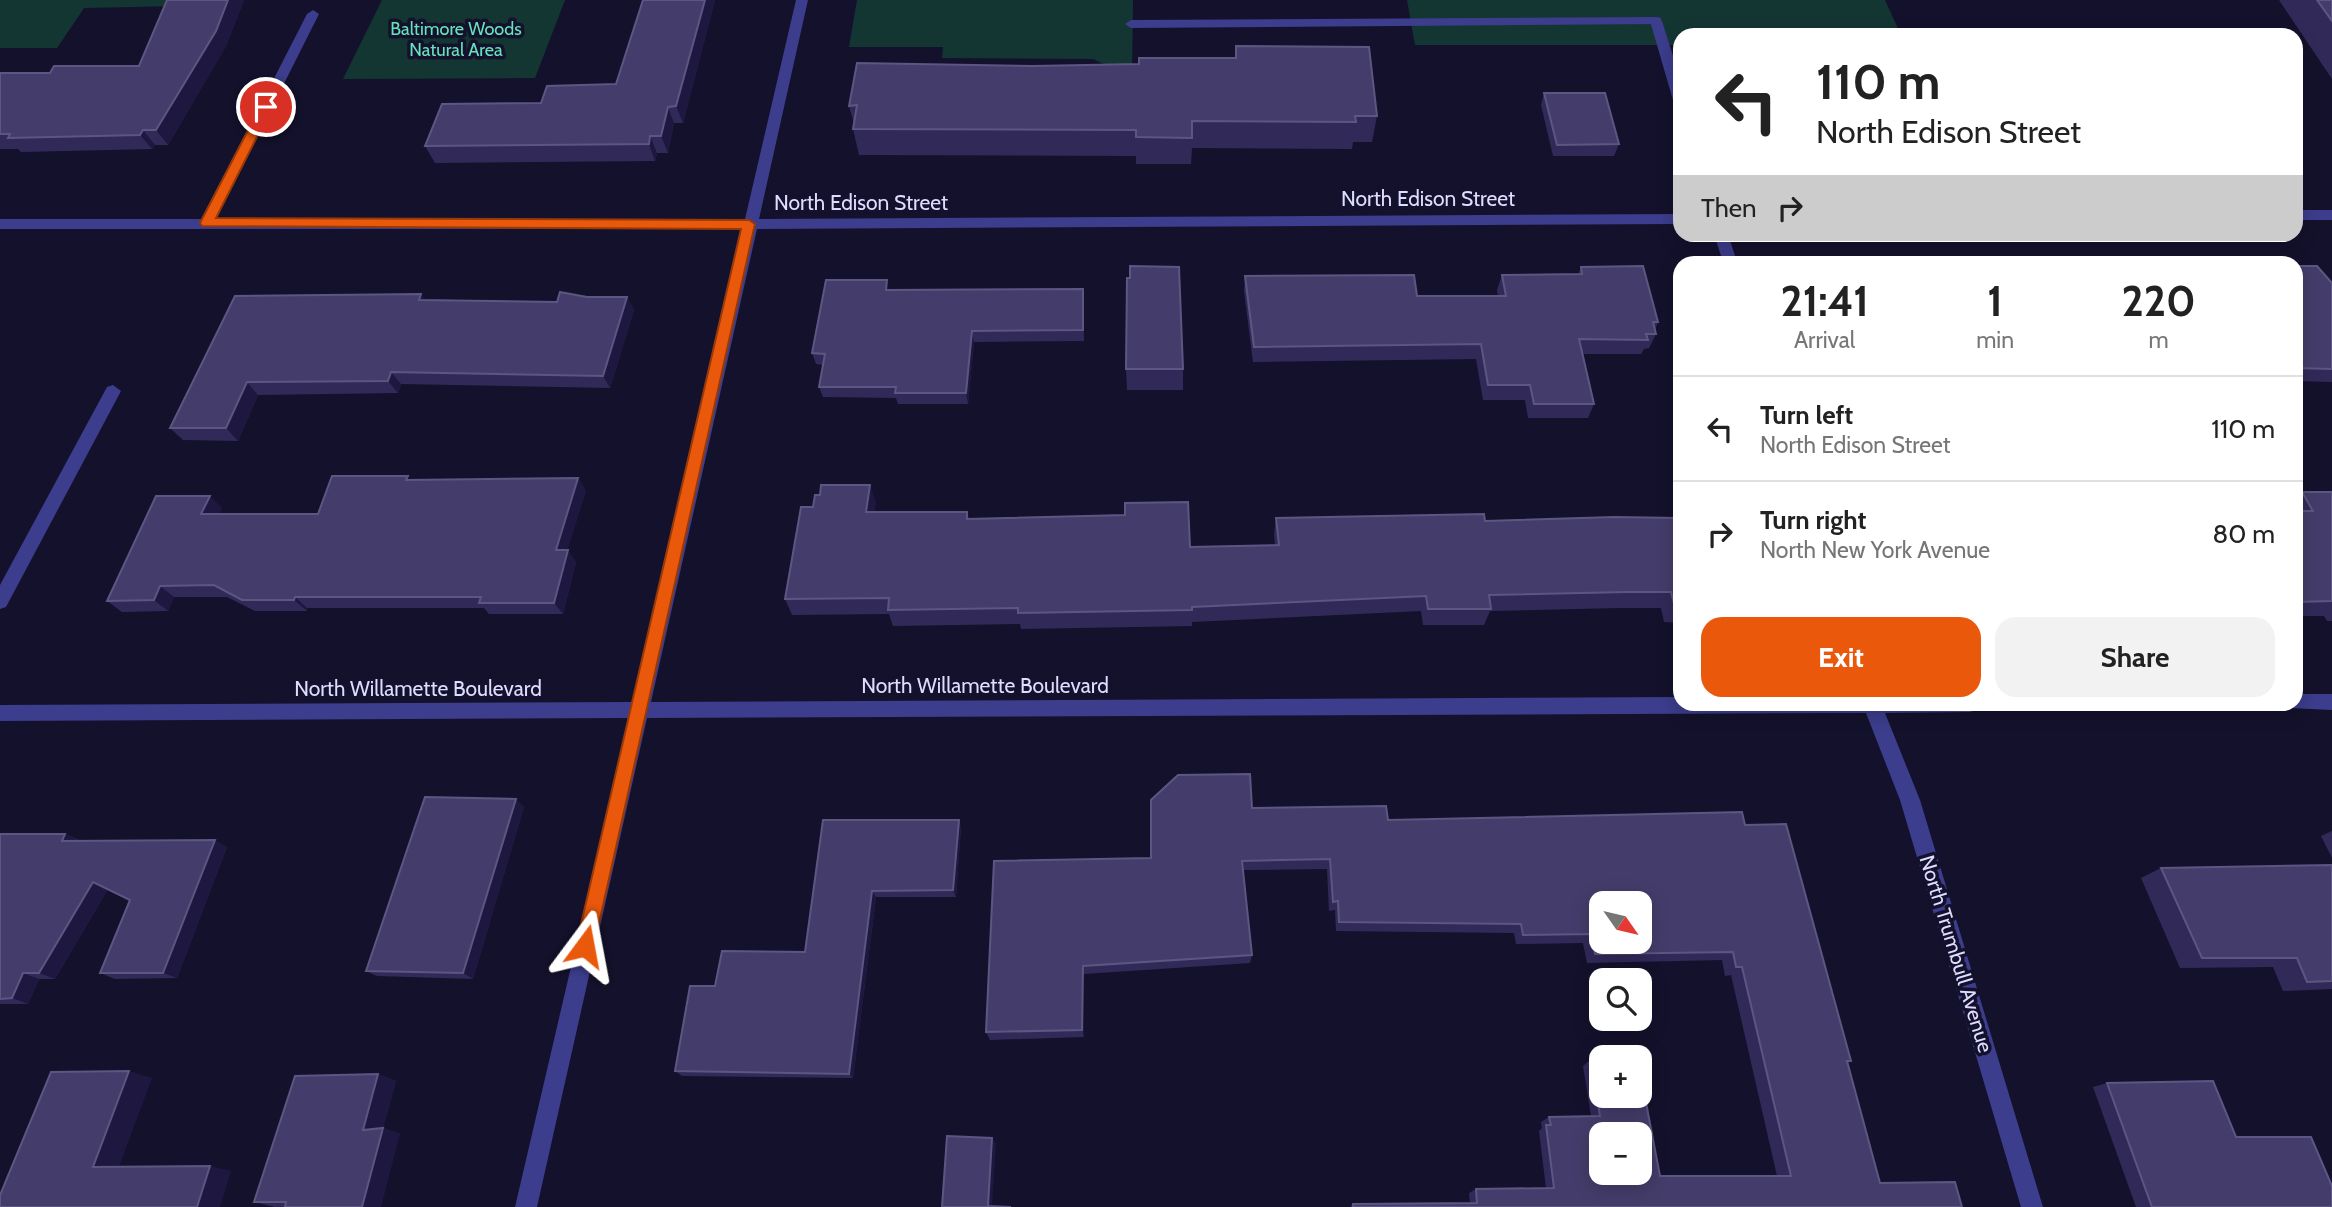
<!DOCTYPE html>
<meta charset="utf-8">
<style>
:root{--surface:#fff;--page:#f2f2f2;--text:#222;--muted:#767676;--line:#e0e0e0;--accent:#ea580c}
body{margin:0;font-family:Cabin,sans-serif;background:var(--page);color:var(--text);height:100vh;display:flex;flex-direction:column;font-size:26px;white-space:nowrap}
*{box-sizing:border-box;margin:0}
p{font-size:23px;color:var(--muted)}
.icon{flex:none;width:38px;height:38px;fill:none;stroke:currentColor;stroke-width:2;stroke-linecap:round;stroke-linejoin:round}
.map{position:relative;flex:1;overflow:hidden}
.panel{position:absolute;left:1673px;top:256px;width:630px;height:455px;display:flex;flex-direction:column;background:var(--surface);border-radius:21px;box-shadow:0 4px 18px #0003}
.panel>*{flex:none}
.top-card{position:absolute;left:1673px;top:28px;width:630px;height:214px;border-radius:21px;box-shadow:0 4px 18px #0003;background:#fff;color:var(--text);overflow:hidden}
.needle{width:46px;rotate:124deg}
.buttons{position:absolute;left:1589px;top:891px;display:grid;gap:14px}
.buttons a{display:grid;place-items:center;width:63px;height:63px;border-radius:14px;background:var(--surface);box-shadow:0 4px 18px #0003;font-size:35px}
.pin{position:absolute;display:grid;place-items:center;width:60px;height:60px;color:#fff;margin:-30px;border:4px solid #fff;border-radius:50%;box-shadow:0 2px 7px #0007}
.me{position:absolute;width:77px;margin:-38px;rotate:13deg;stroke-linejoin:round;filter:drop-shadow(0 0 5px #0008)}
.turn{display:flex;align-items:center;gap:24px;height:147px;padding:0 28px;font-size:32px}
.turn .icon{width:91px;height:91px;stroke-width:2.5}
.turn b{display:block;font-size:49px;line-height:60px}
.then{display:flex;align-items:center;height:66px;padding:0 28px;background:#0003;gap:14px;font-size:26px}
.eta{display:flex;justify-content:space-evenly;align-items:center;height:119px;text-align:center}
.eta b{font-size:42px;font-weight:700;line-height:49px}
.cta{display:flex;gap:14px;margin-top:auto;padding:14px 28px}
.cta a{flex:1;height:80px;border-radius:21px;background:var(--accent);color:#fff;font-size:28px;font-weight:700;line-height:80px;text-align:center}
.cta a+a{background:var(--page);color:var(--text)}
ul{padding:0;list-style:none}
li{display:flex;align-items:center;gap:21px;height:105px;padding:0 28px;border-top:2px solid var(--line)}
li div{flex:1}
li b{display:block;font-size:26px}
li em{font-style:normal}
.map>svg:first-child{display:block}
.green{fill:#143633}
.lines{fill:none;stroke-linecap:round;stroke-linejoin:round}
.lane{fill:#3c3d8c;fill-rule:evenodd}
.street{fill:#3c3d8c;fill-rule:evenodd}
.wall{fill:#312a59}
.shaded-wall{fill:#1e1840}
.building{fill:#443d6b;stroke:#5c5682;stroke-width:2;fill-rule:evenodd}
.route{fill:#ea580c;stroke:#983908;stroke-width:2}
.labels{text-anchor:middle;stroke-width:7;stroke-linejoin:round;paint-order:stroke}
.far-park-label{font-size:18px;fill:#65e3bc;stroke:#14112c}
.street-label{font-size:21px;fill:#dedcff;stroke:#14112c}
</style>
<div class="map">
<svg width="2332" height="1207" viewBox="0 0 2332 1207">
<rect width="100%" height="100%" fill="#14112c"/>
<g class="green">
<polygon points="0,0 179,0 176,6 84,8 57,48 0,48"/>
<polygon points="382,0 565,0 535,78 343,79"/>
<polygon points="857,0 1133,0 1132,77 1093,59 942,58 943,47 849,47"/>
<polygon points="1407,0 1885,0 1901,35 1680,35 1680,45 1415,45"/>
</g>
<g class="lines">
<polygon class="lane" points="1656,17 1661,18 1661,24 1131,28 1125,24 1131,20"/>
<g class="street">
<polygon points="796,0 808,0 759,219 1680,214 1680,224 757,229 651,702 1680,697 1680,704 1979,704 1976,710 1970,712 1885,713 1920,800 2043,1207 2021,1207 1900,800 1866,713 647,718 537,1207 515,1207 629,718 0,721 0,705 632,702 742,229 0,229 0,219 202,219 307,14 313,10 319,14 216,219 745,219"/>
<polygon points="1656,17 1662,21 1680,78 1680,104 1673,100 1650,21"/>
<rect x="2296" y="210" width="36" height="10"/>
<polygon points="1714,234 1728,234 1737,262 1723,262"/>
<polygon points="113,385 121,391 6,607 0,609 0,585 107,387"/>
<polygon points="2296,694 2332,694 2332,710 2290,708 2288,704 2296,704"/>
</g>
</g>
<g class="wall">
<polygon points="167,0 244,0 226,46 168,145 155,145 152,149 21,152 18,149 0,149 0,73 50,73 139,66"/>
<polygon points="643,0 715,0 683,123 674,123 668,153 657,153 655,161 435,163 425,146 541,103 616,84"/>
<polygon points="2279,0 2332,0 2332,79"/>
<polygon points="1236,46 1377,116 1372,142 1353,142 1352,149 1192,148 1191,164 1136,164 1136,156 859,155 853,129 854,124 849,106 1033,66 1139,64 1235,58"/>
<polygon points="1544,93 1619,144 1614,156 1553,156 1541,105"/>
<polygon points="2296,266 2332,283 2332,382 2296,381"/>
<polygon points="1581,267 1658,322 1655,330 1656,334 1649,348 1644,349 1641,354 1583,354 1594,404 1588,418 1528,418 1525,400 1483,400 1476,359 1253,362 1244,291 1245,276 1417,296 1498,296 1497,290 1502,275 1578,275"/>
<polygon points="1083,289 1084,341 974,342 968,404 898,404 896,398 823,397 819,387 823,365 816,364 812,353 890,290"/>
<polygon points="235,296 557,302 587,297 627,297 634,310 610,388 401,384 398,393 258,395 238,441 183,440 170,428"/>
<polygon points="1126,369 1183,369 1183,390 1127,390"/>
<polygon points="411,480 586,490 567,550 576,562 563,614 489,614 484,608 307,608 307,611 255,611 227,597 174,597 168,611 122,612 107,601 222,508 219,514 318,514"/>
<polygon points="2302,492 2332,492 2332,621 2327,621 2324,616 2296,616 2296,496"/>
<polygon points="876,502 874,512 967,512 969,519 1190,547 1275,545 1274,535 1276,518 1485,521 1680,518 1680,623 1664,622 1661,608 1618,608 1490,611 1484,625 1423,625 1421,611 1192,622 1192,626 1021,629 1020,624 893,626 889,614 792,615 785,599 813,507"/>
<polygon points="524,807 473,979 377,976 366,971"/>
<polygon points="1252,808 1388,820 1745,825 1851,1061 1847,1063 1880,1183 1962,1207 1350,1207 1353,1204 1470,1203 1469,1193 1476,1189 1546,1188 1539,1131 1542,1128 1541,1122 1549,1117 1591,1116 1583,1066 1591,1059 1660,1176 1777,1176 1731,975 1725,976 1722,960 1587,963 1583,943 1516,944 1514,933 1336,931 1335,910 1329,911 1327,869 1243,870 1252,955 1250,963 1084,974 1084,1037 990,1040 986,1032 1151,858"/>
<polygon points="823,820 961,827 956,897 876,897 853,1078 682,1076 675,1071 715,986 805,952"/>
<polygon points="2332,831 2332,858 2321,836"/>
<polygon points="0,834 65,834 79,840 227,847 177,978 115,979 100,973 130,900 108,889 55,979 39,979 28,1004 0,1004"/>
<polygon points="2332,865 2332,989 2283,991 2273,967 2180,968 2141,878 2161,868"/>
<polygon points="378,1074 396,1081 383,1128 400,1134 285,1207 275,1207 254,1202"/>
<polygon points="2107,1083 2236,1137 2332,1207 2136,1207 2093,1087"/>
</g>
<g class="shaded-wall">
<polygon points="228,0 244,0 226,46 168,145 156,130"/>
<polygon points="705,0 715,0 683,123 676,106"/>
<polygon points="668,107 674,123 668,153 661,136"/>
<polygon points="143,130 155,145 152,149 140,135"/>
<polygon points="650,136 657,153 655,161 649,144"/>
<polygon points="421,294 430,307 419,300"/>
<polygon points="627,297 634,310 610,388 603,376"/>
<polygon points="972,331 974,342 968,404 966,393"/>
<polygon points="391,372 401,384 398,393 388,381"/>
<polygon points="247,382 258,395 238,441 226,428"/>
<polygon points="578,478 586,490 564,562 556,550"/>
<polygon points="870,485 876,502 872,529 866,512"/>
<polygon points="210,496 222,508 214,526 201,514"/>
<polygon points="568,550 576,562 563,614 554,603"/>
<polygon points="160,586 174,597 168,611 154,600"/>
<polygon points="295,597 307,608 307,611 294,600"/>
<polygon points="516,799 524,807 473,979 463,973"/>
<polygon points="959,820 961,827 956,897 953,890"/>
<polygon points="65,834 80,841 62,841"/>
<polygon points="215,840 227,847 177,978 163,973"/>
<polygon points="93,882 108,889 55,979 39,973"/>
<polygon points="872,891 876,897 853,1078 849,1074"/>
<polygon points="1083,966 1084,974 1084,1037 1082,1030"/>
<polygon points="23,973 39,979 28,1004 12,998"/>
<polygon points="129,1071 152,1078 117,1172 93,1167"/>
<polygon points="378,1074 396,1081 383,1128 400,1134 381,1207 362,1207 363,1130"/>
<polygon points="992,1138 996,1143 992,1207 988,1206"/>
<polygon points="210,1166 231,1171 220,1207 197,1207"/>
</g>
<g class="building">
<polygon points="167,0 228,0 216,31 156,130 143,130 140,135 8,138 10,134 0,134 0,73 50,73 54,66 139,66"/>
<polygon points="643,0 705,0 676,106 668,107 661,136 650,136 649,144 425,146 442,104 541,103 547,86 616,84"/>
<polygon points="2317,0 2332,0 2332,21"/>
<polygon points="1236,46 1369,47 1377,116 1355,116 1356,122 1192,121 1192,138 1136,137 1136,130 853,129 857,105 849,106 857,63 1033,66 1139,64 1139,58 1236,58"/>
<polygon points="1544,93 1605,93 1619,144 1557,145"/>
<polygon points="1130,266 1179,267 1183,369 1126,369 1127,278 1130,278"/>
<polygon points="1643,266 1658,322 1653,322 1656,334 1646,334 1648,340 1579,339 1594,404 1534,404 1530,385 1488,385 1481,344 1254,347 1245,276 1414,275 1417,296 1506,296 1502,275 1582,274 1581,267"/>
<polygon points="2296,266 2317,266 2332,283 2332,369 2296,368"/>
<polygon points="826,280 887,280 886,290 1083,289 1083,330 972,331 966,393 895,393 896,387 819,387 825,354 812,353"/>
<polygon points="560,292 587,297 627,297 603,376 391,372 388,381 247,382 226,428 170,428 235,296 421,294 419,300 557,302"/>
<polygon points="332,476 408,476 406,480 578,478 556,550 568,550 554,603 479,603 481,597 295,597 294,600 242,600 214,585 160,586 154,600 107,601 156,496 210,496 201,514 318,514"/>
<polygon points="821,485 870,485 866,512 967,512 967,519 1125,515 1125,503 1188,502 1190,547 1279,545 1276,518 1484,514 1485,521 1614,517 1680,518 1680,607 1675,607 1671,592 1627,592 1489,595 1491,609 1428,609 1426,596 1192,607 1192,610 1018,613 1018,608 888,610 889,598 785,599 801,507 813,507 815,495 820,495"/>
<polygon points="2302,492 2332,492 2332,601 2296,602 2296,511 2313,511"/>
<path d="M1250,774L1252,808L1386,806L1388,820L1742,812L1745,825L1786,824L1851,1061H1847L1880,1183L1955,1182L1962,1207H1353V1204L1477,1203L1476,1189L1554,1188L1546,1125H1551L1549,1117L1600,1116L1591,1059H1601V1096H1640V1071L1660,1176H1791L1742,967H1736L1733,952L1595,954L1592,934L1523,935L1521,924L1339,922L1338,901L1333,902L1330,859L1242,861L1252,955L1083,966L1082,1030L986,1032L994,861L1151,858V800L1178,775ZM1601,903H1640V942H1601ZM1601,1134H1640V1172H1601Z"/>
<polygon points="425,797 516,799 463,973 366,971"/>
<polygon points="823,820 959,820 953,890 872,891 849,1074 675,1071 690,986 715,986 722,951 805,952"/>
<polygon points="0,834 65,834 62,841 215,840 163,973 100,973 130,900 93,882 39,973 23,973 12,998 0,999"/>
<polygon points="2332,865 2332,981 2307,982 2297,958 2202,958 2161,868"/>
<polygon points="129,1071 93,1167 210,1166 197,1207 0,1207 0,1195 51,1072"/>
<polygon points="378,1074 363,1130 383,1128 362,1207 285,1207 286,1202 254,1202 295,1076"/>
<polygon points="2213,1081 2236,1137 2311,1137 2332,1186 2332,1207 2152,1207 2107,1083"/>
<polygon points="947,1136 992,1138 988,1206 1011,1207 942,1207"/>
</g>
<polygon class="route" points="266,103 272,107 216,218 749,220 755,224 594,946 592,952 585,955 579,952 576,946 741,229 202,226 200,223 260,107"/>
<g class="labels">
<g class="far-park-label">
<text x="456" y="35">Baltimore Woods<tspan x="456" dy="21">Natural Area</tspan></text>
</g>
<g class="street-label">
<text x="1428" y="206">North Edison Street</text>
<text x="861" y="210">North Edison Street</text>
<text x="985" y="693">North Willamette Boulevard</text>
<text x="418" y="696">North Willamette Boulevard</text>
<text transform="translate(1956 954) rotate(73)" y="7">North Trumbull Avenue</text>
</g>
</g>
</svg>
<div class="buttons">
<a><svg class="needle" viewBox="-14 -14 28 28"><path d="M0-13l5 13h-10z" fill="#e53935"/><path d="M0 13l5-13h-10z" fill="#767676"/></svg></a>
<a><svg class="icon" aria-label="search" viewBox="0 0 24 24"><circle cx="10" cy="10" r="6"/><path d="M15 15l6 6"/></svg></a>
<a>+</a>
<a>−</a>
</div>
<div class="pin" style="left:266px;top:107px;background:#d93025"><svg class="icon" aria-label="arrive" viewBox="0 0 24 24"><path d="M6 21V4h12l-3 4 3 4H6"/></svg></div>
<svg class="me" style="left:585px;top:946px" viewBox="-20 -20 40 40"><path d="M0-17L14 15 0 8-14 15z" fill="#ea580c" stroke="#fff" stroke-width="4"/></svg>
<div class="top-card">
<div class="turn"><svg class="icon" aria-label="left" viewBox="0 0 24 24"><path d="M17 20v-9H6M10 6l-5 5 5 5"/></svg><div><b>110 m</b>North Edison Street</div></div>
<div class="then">Then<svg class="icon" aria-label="right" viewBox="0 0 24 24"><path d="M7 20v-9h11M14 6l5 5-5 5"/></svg></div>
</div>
<section class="panel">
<div class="eta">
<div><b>21:41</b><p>Arrival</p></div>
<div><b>1</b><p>min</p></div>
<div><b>220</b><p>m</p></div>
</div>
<ul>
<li><svg class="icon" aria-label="left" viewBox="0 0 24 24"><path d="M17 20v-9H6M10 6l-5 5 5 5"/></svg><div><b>Turn left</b><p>North Edison Street</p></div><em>110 m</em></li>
<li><svg class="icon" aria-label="right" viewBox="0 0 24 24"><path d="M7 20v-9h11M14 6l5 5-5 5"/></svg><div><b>Turn right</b><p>North New York Avenue</p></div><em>80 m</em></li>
</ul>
<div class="cta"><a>Exit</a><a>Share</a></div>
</section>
</div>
